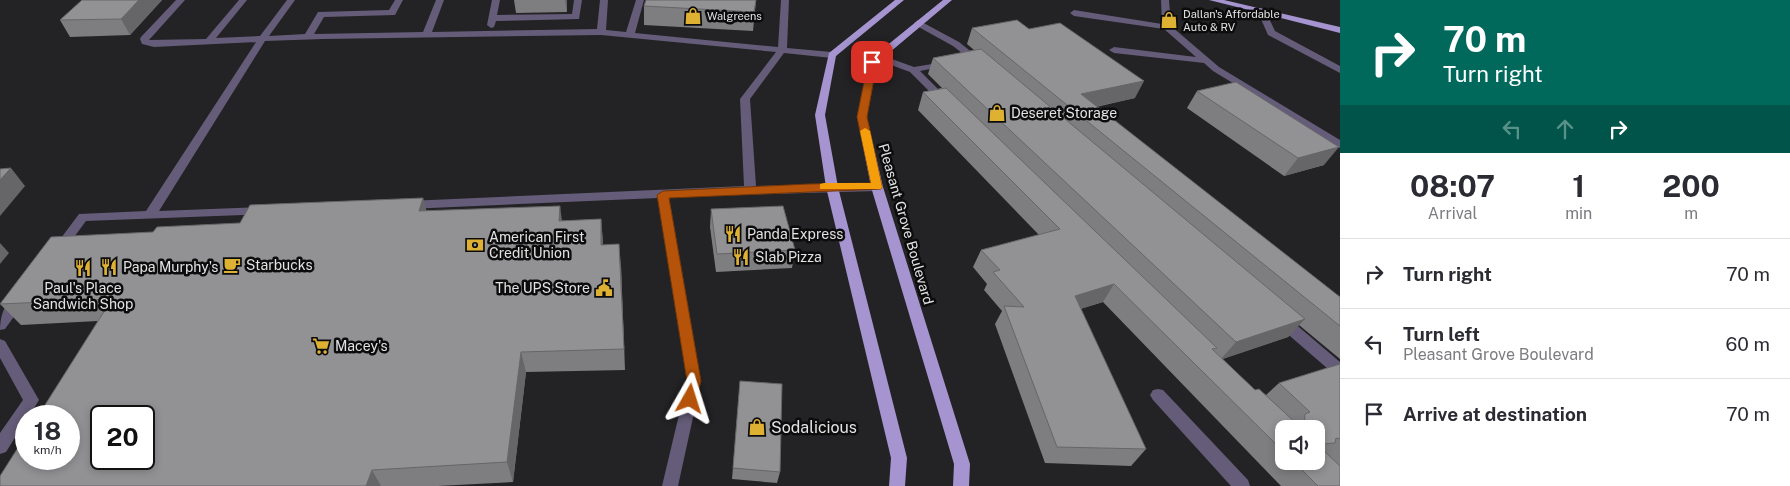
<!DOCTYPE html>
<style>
:root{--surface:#fff;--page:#f7f7f7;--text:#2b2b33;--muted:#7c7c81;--line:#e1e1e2}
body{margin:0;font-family:"Public Sans",sans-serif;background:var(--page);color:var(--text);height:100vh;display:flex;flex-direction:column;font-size:19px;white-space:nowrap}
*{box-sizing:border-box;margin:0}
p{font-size:16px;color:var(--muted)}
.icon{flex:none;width:28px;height:28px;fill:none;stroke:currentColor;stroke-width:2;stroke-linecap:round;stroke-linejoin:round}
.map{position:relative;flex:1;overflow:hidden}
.side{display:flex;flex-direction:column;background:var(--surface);width:450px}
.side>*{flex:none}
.banner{background:#00695c;color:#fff;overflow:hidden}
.tools{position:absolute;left:1275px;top:420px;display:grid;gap:10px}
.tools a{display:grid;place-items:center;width:50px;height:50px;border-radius:10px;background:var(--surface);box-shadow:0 2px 8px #0003;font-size:25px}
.speed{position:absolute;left:15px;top:405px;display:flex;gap:10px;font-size:25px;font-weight:700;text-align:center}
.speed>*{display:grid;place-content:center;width:65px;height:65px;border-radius:50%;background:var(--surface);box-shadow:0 2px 8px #0003;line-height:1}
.speed small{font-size:12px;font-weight:400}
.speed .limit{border:2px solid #111;border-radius:8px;background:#fff;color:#111}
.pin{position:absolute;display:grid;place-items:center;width:42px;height:42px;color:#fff;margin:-21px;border-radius:10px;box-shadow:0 2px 8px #0006}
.me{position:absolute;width:55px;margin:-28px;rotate:6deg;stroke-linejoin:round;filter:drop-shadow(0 0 4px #0008)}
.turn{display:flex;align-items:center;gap:18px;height:105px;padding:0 20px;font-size:22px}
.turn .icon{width:65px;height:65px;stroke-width:2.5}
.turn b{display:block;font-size:35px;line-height:42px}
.lanes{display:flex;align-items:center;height:48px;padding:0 20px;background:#0003;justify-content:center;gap:25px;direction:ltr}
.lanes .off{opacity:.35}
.eta{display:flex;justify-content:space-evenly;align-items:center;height:85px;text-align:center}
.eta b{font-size:30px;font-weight:700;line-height:35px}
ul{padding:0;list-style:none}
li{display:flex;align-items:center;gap:15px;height:70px;padding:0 20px;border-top:1px solid var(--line)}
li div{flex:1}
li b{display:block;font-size:19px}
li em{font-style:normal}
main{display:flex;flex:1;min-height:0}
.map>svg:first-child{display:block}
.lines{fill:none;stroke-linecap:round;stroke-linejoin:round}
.minor{fill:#645c78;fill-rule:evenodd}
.major{fill:#a594cf;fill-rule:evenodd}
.wall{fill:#7e7d7f;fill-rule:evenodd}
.shaded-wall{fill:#666668}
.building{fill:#929194;stroke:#666668;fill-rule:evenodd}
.route{fill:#b45309;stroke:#753606}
.slow{fill:#f59e0b}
.labels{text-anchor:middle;stroke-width:5;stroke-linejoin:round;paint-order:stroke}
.far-poi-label{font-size:11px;fill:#e3e2e4;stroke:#0c0c0d;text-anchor:start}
.poi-label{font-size:14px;fill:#e3e2e4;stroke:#0c0c0d;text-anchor:start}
.street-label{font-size:14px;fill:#e3e2e4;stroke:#0c0c0d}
.near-poi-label{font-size:16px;fill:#e3e2e4;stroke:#0c0c0d;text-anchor:start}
</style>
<main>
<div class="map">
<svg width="1340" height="486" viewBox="0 0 1340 486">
<rect width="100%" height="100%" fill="#232224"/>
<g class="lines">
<g class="minor">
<polygon points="176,0 185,0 149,40 206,39 239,0 247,0 216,38 260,36 287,0 295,0 269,36 305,34 318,12 389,10 395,0 403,0 395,15 324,17 314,34 423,32 436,0 444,0 432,32 597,29 600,0 608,0 606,30 626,32 636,0 644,0 635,33 778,47 781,0 789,0 787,48 832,52 837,55 832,58 784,53 750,99 756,186 877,183 883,187 877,191 669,197 701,381 678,486 662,486 687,381 658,198 408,209 402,205 408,201 744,186 740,99 776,52 601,35 323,39 265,41 159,211 263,207 267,208 269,211 267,214 86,221 63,252 55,252 53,249 55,246 79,214 146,211 256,42 154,47 142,44 140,39 141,37"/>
<polygon points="492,0 500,0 497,15 572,14 574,0 582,0 579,19 496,21 494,27 491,28 487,25"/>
<polygon points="1161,0 1169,0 1171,26 1219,67 1340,140 1340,148 1213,71 1204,63 1114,53 1109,50 1114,47 1196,57 1164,29 1074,16 1070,13 1074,10 1162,24"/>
<polygon points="1258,8 1264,8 1275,31 1340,66 1340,73 1268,35 1257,10"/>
<polygon points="918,20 959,42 984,62 979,65 976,64 953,46 915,25 914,23"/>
<polygon points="878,54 914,67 950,61 950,65 920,71 951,102 950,104 942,104 910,72 875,59 873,57"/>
<path d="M19,295L24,296L26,300L5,329L0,330C0,317 4,300 19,295Z"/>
<polygon points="1281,315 1286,316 1340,362 1340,377 1335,375 1276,324 1274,320 1276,316"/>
<polygon points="0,339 5,341 39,400 29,416 26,416 26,420 6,452 0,454 0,433 23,400 0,358"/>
<polygon points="1158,389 1163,390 1248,480 1250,486 1231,486 1153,400 1150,395 1153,390"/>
</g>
<g class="major">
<polygon points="895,0 904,0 836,56 825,115 838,187 907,458 905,486 889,486 891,458 826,187 815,115 829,53"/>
<polygon points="943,0 952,0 877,63 867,117 883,187 970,464 969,486 953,486 954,464 871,187 857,117 869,60"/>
<polygon points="1209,0 1224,0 1340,27 1340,33"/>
</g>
</g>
<g class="wall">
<polygon points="162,0 130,35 70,37 60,20"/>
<polygon points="514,0 567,0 567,12 516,13"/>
<polygon points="756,0 753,31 644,25 644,6"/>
<path d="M972,28L1029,29L1135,98L1096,107L1340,297V359L1299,325L1288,337L1222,359L1255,390L1266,395L1279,383L1340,364V486H1281L1103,302L1080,309L1146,449L1131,466L1045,463L995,324L1002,311L984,290L987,284L973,267L981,250L1039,235L918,110L923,92L942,88L928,74L933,58L974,50L967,44ZM1284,429L1316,461H1284Z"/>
<polygon points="1197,91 1324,165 1284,176 1187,108"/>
<polygon points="423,198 426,211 562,221 601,219 603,245 621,266 625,370 526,372 513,482 438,486 0,486 98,321 21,325 0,304 153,232 240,223"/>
<polygon points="711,209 795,250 792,268 716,272 710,227"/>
<polygon points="740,381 780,472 777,483 732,479"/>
</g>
<g class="shaded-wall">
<polygon points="139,0 162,0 130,35 121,19"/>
<polygon points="565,0 567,0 567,12"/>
<polygon points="1144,81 1135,98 1075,111 1081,94"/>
<polygon points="1339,147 1324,165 1284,176 1298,158"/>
<polygon points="11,168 25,186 0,216 0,180"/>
<polygon points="423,198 429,220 419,211"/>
<polygon points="560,206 563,228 559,221"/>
<polygon points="601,219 603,240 603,266 601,245"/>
<polygon points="0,243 9,253 0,264"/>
<polygon points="619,244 621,266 625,370"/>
<polygon points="1114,284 1103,302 1064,314 1075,296"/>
<polygon points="1305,319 1288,337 1220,360 1236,342"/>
<polygon points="521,352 526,372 513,482 507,462"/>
<polygon points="372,470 381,486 366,486"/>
</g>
<g class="building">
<polygon points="82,0 139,0 121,19 60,20"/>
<polygon points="646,0 756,0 754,12 644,6"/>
<polygon points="1017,20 1029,29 1060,23 1144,81 1081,94 1340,297 1340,326 972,28"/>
<polygon points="981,49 1305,319 1236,342 933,58"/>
<polygon points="1236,82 1339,147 1298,158 1197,91"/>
<polygon points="946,88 1217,348 1212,349 1255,390 1259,389 1297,424 1304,426 1305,414 1310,412 1279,383 1340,364 1340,439 1336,438 1335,443 1322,444 1324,451 1340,466 1340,486 1318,486 1293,461 1316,461 1316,429 1284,429 1284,452 1114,284 1075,296 1146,449 1057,447 1004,306 1024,307 993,272 1000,270 981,250 1060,229 923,92"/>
<polygon points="11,168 0,180 0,169"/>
<path d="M423,198L419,211L560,206L559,221L601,219V245L619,244L624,349L521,352L507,462L372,470L366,486H0V476L26,435V459H69V416H38L112,299L0,304L51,237L153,232L157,227L240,223L250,205ZM101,416H144V459H101Z"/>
<polygon points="783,206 795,250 717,254 711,209"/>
<polygon points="740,381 782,384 780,472 733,468"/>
</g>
<polygon class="route" points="872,59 877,62 867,117 882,187 881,189 669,198 701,381 695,403 685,403 683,399 687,381 657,195 663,191 809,184 871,183 857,117 868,62"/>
<polygon class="slow" points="865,128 870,131 882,187 881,189 820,189 820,184 824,183 871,183 860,131"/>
<defs>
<g id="shop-bare" transform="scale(1.35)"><path d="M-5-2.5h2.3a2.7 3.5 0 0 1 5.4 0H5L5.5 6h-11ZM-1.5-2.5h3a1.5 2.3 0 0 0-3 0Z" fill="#deb133" stroke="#0c0c0d" stroke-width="2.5" paint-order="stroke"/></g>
<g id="restaurant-bare" transform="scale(1.35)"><path d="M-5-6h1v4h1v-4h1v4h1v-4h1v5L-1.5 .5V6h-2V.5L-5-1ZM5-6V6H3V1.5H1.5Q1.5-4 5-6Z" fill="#deb133" stroke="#0c0c0d" stroke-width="2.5" paint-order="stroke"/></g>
<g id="bank-bare" transform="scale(1.35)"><path d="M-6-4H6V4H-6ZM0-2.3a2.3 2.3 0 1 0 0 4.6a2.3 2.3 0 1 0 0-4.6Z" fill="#deb133" stroke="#0c0c0d" stroke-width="2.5" paint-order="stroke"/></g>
<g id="cafe-bare" transform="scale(1.35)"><path d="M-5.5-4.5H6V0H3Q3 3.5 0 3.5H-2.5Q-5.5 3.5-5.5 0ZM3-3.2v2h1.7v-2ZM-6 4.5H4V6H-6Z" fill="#deb133" stroke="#0c0c0d" stroke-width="2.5" paint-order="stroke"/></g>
<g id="civic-bare" transform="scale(1.35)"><path d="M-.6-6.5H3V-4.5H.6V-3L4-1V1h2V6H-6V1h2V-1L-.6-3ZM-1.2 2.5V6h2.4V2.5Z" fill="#deb133" stroke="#0c0c0d" stroke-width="2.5" paint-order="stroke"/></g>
<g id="supermarket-bare" transform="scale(1.35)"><path d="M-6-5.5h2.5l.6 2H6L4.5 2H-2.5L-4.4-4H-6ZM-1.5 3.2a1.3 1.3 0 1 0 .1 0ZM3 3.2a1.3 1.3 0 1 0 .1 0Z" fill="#deb133" stroke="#0c0c0d" stroke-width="2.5" paint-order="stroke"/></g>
</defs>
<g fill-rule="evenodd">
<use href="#shop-bare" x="693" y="16"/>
<use href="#shop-bare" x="1169" y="20"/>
<use href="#shop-bare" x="997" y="113"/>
<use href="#restaurant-bare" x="733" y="234"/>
<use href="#bank-bare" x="475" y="245"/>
<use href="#restaurant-bare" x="741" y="257"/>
<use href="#cafe-bare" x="232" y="265"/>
<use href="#restaurant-bare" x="109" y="267"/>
<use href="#restaurant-bare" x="83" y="268"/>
<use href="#civic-bare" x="604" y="288"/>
<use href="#supermarket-bare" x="321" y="346"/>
<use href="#shop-bare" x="757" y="427"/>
</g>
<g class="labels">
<g class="far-poi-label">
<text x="1183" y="18">Dallan's Affordable<tspan x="1183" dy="13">Auto &amp; RV</tspan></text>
<text x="707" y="20">Walgreens</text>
</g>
<g class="poi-label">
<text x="1011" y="118">Deseret Storage</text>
<text x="747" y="239">Panda Express</text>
<text x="489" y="242">American First<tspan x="489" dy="16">Credit Union</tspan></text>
<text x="755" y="262">Slab Pizza</text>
<text x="246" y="270">Starbucks</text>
<text x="123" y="272">Papa Murphy's</text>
<text x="83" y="293" text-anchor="middle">Paul's Place<tspan x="83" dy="16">Sandwich Shop</tspan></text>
<text x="590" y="293" text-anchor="end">The UPS Store</text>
<text x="335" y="351">Macey's</text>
</g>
<g class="street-label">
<text transform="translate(906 224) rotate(74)" y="5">Pleasant Grove Boulevard</text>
</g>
<g class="near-poi-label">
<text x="771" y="433">Sodalicious</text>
</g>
</g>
</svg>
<div class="tools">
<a><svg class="icon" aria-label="sound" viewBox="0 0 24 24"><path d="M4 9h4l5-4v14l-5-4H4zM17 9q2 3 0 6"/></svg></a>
</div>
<div class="speed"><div>18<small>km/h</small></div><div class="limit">20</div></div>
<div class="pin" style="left:872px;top:62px;background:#d93025"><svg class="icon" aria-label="arrive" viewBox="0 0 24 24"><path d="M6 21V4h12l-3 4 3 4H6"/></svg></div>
<svg class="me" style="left:690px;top:399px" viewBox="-20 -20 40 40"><path d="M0-17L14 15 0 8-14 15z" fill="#b45309" stroke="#fff" stroke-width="4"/></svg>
</div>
<section class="side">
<div class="banner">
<div class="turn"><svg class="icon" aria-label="right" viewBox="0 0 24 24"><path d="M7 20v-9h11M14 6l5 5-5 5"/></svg><div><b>70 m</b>Turn right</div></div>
<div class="lanes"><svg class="icon off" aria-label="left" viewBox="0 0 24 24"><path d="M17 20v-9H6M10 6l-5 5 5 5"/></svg><svg class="icon off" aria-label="ahead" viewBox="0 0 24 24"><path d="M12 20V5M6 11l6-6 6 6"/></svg><svg class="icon" aria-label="right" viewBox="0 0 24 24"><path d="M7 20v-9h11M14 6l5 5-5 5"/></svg></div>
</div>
<div class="eta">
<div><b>08:07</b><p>Arrival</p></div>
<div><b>1</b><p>min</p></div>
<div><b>200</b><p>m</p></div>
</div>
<ul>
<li><svg class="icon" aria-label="right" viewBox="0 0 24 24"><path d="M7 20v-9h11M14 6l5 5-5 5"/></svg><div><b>Turn right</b></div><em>70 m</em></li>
<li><svg class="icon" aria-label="left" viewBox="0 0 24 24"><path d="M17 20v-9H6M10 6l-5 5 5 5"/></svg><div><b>Turn left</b><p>Pleasant Grove Boulevard</p></div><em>60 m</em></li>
<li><svg class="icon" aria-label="arrive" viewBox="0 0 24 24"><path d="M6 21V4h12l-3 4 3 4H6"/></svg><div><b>Arrive at destination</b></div><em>70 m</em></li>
</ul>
</section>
</main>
